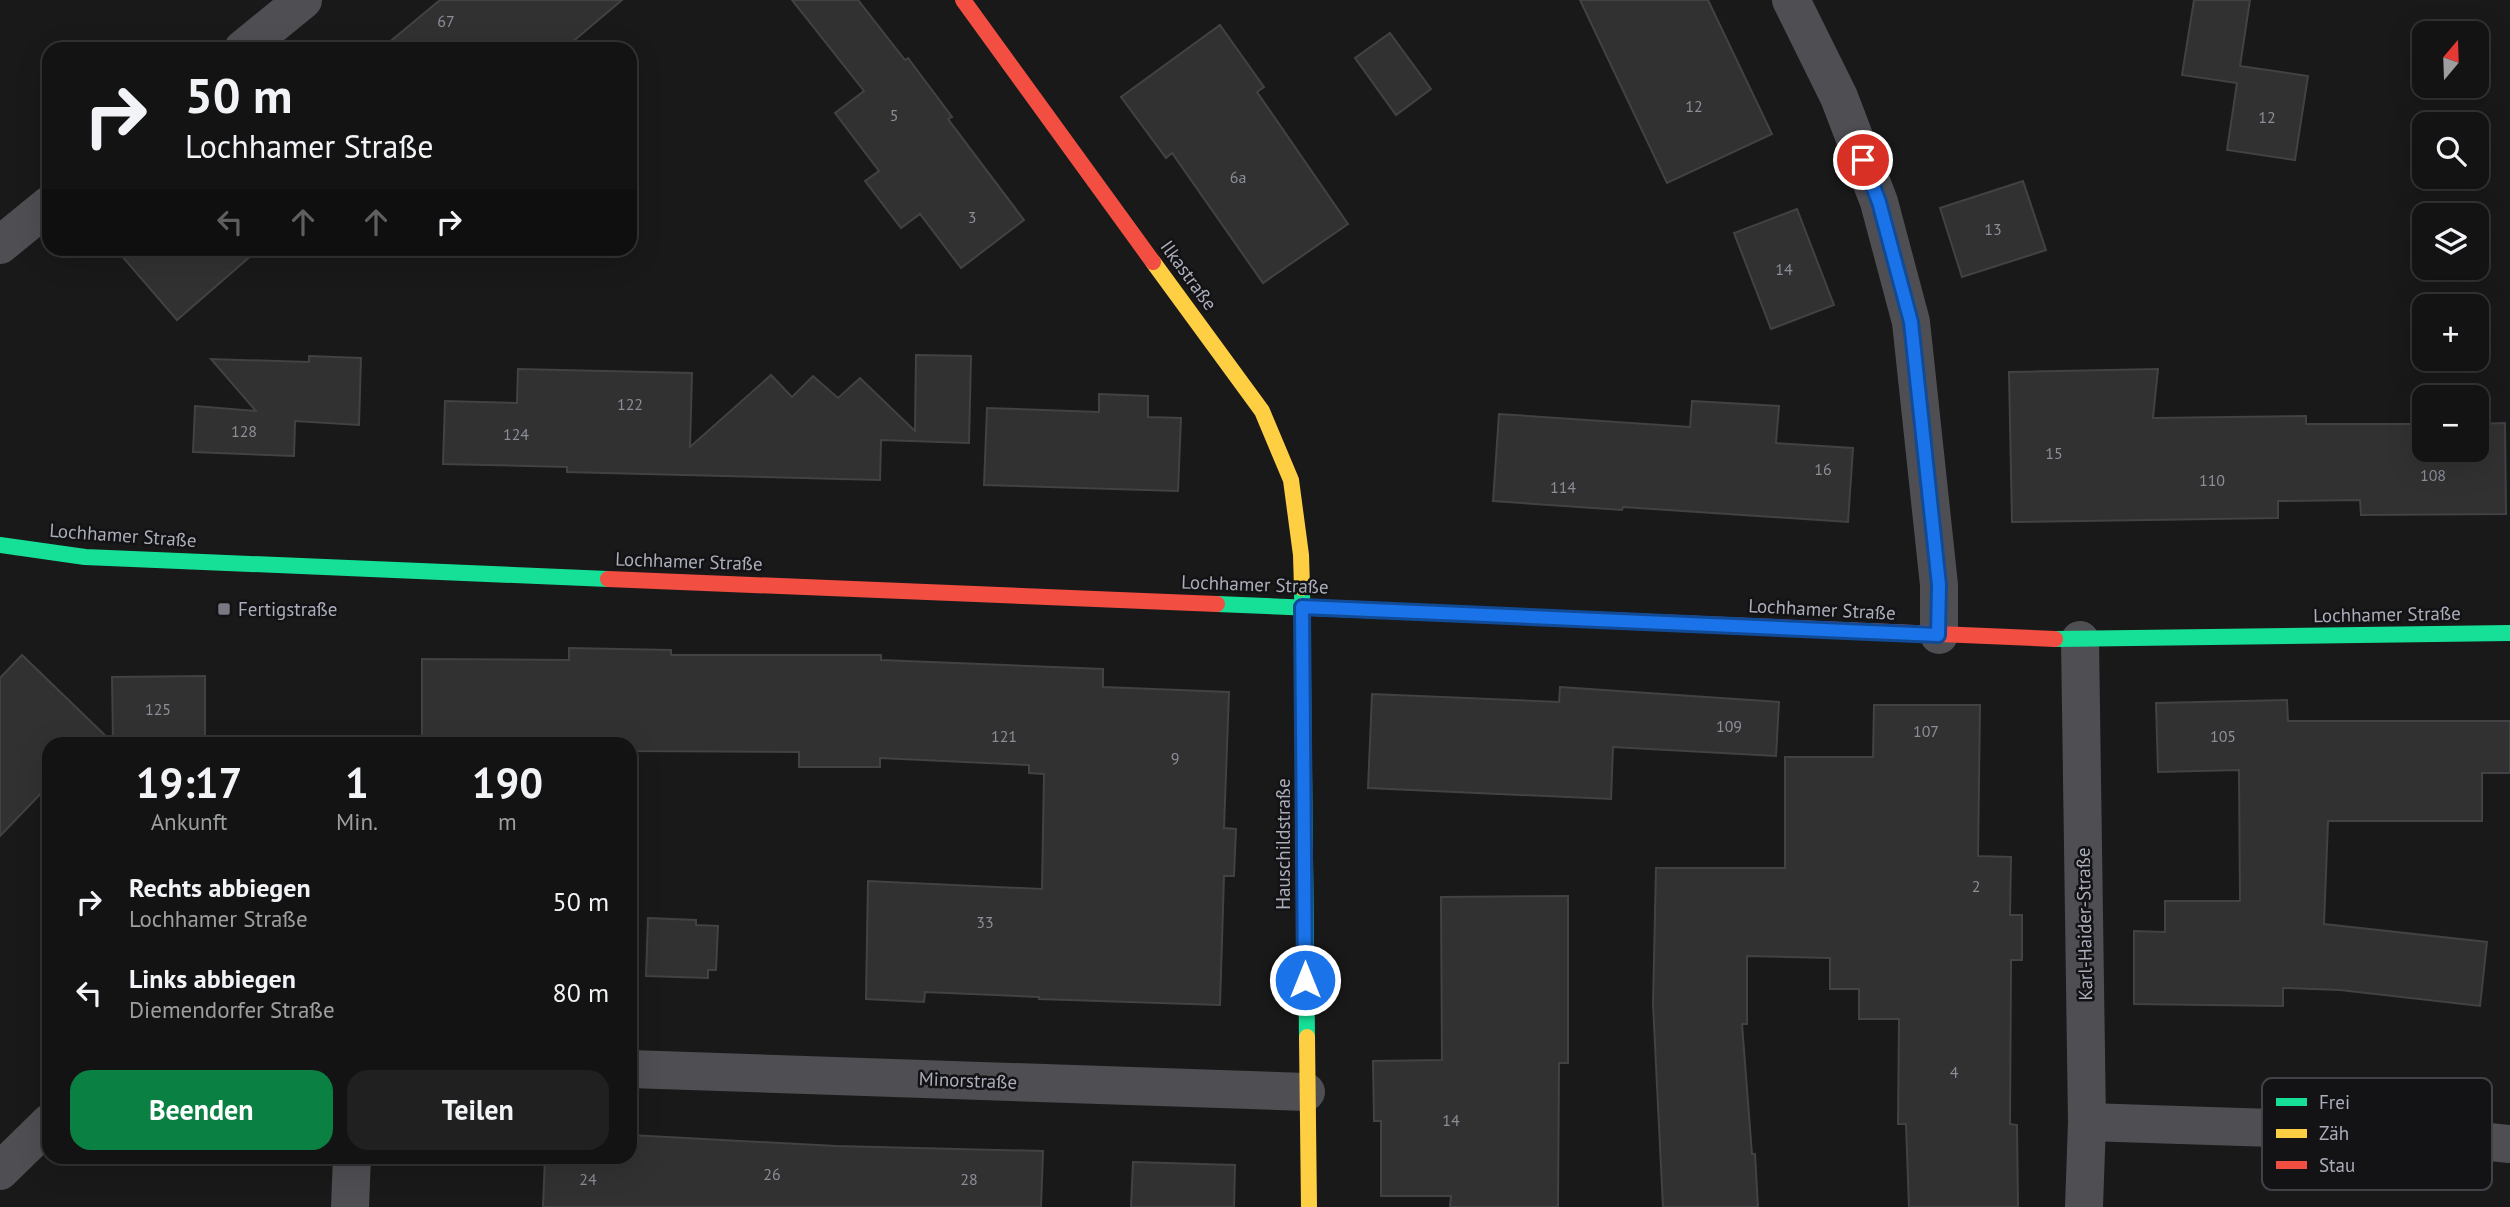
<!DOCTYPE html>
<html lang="de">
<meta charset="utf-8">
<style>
:root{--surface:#131313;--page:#202021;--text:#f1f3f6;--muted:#9d9ea0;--line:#323233;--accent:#0b8043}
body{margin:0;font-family:"PT Sans",sans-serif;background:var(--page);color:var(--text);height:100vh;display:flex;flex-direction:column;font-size:26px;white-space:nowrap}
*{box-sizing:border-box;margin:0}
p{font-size:23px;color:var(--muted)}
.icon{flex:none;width:38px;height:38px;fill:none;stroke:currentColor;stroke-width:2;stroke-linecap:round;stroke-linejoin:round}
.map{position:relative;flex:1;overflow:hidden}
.details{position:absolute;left:42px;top:737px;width:595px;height:427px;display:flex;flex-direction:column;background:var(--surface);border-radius:21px;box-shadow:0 7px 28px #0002,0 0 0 2px var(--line)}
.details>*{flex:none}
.guide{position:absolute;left:42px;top:42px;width:595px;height:214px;border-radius:21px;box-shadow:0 7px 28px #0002,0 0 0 2px var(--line);background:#131313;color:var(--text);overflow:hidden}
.needle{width:46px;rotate:19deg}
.fabs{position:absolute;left:2412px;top:21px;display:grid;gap:14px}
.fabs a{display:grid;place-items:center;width:77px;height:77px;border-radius:14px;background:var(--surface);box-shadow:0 7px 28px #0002,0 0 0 2px var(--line);font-size:35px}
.pin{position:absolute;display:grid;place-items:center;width:60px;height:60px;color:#fff;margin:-30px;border:4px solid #fff;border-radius:50%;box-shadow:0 2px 7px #0007}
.me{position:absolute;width:77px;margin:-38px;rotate:0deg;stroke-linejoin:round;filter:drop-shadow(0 0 5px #0008)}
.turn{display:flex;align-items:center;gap:24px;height:147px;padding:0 28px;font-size:32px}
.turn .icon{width:91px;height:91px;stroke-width:2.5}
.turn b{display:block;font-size:49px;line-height:60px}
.lanes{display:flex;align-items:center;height:66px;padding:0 28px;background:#0003;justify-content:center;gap:35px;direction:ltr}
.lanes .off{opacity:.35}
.eta{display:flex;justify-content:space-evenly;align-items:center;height:119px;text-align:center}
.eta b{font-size:42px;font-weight:700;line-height:49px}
.cta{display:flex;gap:14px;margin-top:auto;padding:14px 28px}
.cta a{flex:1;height:80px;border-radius:21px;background:var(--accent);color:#fff;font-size:28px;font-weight:700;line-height:80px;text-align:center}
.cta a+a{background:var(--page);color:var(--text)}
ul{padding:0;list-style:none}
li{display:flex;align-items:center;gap:21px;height:91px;padding:0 28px}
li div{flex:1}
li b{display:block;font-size:26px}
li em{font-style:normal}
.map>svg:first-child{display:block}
.building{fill:#313131;stroke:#424245;stroke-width:2}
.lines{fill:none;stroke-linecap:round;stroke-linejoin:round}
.street{stroke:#4f4f53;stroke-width:38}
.fast{stroke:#16e098;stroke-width:16}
.slow{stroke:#ffcf43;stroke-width:16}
.jam{stroke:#f24e42;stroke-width:16}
.route-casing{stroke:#114b97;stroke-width:18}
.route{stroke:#1a73e8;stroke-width:12}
.poi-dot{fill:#787982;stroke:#131315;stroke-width:2.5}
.labels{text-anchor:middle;stroke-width:5;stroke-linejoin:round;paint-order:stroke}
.number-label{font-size:16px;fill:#8c8e98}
.street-label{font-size:19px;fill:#abadba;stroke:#131315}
.poi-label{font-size:19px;fill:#abadba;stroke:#131315;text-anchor:start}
.key{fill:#131315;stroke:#414147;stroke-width:2}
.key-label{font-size:19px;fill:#abadba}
</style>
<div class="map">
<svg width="2510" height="1207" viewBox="0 0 2510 1207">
<rect width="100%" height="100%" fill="#191919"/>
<g class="building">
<polygon points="440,0 622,0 564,49 381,49"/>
<polygon points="792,0 858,0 905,60 908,58 952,117 948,119 1024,220 961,268 920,214 901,228 865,181 879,171 835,113 864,91"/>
<polygon points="1580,0 1708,0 1772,134 1667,183"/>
<polygon points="2194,0 2250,0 2240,66 2308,76 2295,160 2227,150 2237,83 2182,75"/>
<polygon points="1220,25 1264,87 1257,92 1348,224 1263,283 1172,153 1166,158 1121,97"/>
<polygon points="1390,33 1431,89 1396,115 1355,58"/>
<polygon points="2023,181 2046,250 1962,277 1940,208"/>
<polygon points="1797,209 1834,305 1771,329 1734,233"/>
<polygon points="115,248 260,248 177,320"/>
<polygon points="916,355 971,356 969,443 881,440 880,480 567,472 567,467 443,464 445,401 517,403 518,369 692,373 690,447 771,375 792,397 813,376 838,398 860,378 915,431"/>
<polygon points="309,356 361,358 359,425 295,421 294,456 193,452 195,406 256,411 211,359 309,362"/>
<polygon points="2158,369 2153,418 2306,416 2306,424 2424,424 2424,450 2476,450 2476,424 2505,423 2506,514 2361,515 2360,500 2278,501 2278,518 2012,522 2009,372"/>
<polygon points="1099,394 1148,396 1148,417 1181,418 1178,491 984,485 987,408 1099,412"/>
<polygon points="1692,401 1779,406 1776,443 1853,448 1848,522 1623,507 1622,510 1493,501 1499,414 1690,427"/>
<polygon points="569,648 671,650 671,655 881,655 881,660 1103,669 1103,687 1229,692 1224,828 1236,829 1234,876 1224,876 1220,1005 1039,999 1039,997 925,992 924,1002 866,999 868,881 1042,889 1044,774 1029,773 1029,765 880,758 880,767 799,767 799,752 630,751 630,744 422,744 422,659 569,660"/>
<polygon points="22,655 113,743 112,677 205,676 205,741 190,740 190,744 49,744 49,785 0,836 0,678"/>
<polygon points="1560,687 1779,702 1776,756 1613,747 1611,799 1368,788 1372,694 1559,702"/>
<polygon points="2287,700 2288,721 2510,721 2510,773 2482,773 2482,821 2328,821 2324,924 2487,942 2480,1006 2340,990 2283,988 2283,1006 2134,1004 2134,931 2165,932 2165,901 2240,901 2239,770 2158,772 2156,703"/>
<polygon points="1874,705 1980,705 1978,856 2011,857 2010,915 2022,915 2022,960 2011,960 2010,1124 2017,1125 2018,1207 1909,1207 1906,1124 1898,1124 1899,1019 1859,1019 1859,989 1830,989 1830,958 1747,956 1747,1024 1742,1024 1752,1154 1755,1154 1758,1207 1663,1207 1653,1004 1656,868 1785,868 1785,757 1873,757"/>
<polygon points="1568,896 1568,1063 1559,1063 1558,1207 1450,1207 1451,1196 1381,1196 1381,1121 1374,1121 1373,1061 1442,1060 1441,897"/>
<polygon points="648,918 696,920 696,925 718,926 716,970 708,970 708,978 646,976"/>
<polygon points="630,1135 836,1146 1043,1151 1041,1207 543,1207 545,1157 630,1157"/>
<polygon points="1133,1162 1235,1165 1234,1207 1131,1207"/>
</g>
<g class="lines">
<g class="street">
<polyline points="1791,0 1839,97 1879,202 1911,322 1939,585 1939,635"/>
<polyline points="243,49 303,0"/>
<polyline points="0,245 49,205"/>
<polyline points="2080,640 2087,1122 2084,1207"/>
<polyline points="630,1069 1306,1092"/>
<polyline points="2087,1122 2391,1132 2510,1144"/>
<polyline points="0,1171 49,1123"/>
<polyline points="350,1207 352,1157"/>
</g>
<g class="fast">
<polyline points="0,545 85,557 608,579"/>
<polyline points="1302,588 1307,1037"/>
<polyline points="1217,604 1558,618"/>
<polyline points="2055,639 2510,633"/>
</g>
<g class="slow">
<polyline points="1153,262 1262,411 1291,480 1301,555 1302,588"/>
<polyline points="1307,1037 1309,1207"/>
</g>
<g class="jam">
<polyline points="963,0 1153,262"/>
<polyline points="608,579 1217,604"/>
<polyline points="1558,618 2055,639"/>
</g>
</g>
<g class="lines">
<g class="route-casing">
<polyline id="route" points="1305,980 1302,607 1938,635 1939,585 1911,322 1879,202 1863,160"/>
</g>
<use href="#route" class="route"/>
</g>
<rect class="poi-dot" x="217" y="602" width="14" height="14" rx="3.5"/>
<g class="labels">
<g class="number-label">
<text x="446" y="27">67</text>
<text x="1694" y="112">12</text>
<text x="894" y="121">5</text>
<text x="2267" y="123">12</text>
<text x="1238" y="183">6a</text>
<text x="972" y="223">3</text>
<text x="1993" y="235">13</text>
<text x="1784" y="275">14</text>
<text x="630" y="410">122</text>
<text x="244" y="437">128</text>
<text x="516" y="440">124</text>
<text x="2054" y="459">15</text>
<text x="1823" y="475">16</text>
<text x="2433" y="481">108</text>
<text x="2212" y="486">110</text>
<text x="1563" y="493">114</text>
<text x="158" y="715">125</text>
<text x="1729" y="732">109</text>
<text x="1926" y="737">107</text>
<text x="1004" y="742">121</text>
<text x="2223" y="742">105</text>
<text x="1175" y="764">9</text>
<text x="1976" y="892">2</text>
<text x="985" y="928">33</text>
<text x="1954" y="1078">4</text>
<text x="1451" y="1126">14</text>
<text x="772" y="1180">26</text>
<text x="588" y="1185">24</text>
<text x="969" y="1185">28</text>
</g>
<g class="street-label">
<text transform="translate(1189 275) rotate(54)" y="7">Ilkastraße</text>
<text transform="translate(123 535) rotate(4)" y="7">Lochhamer Straße</text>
<text transform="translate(689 561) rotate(2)" y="7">Lochhamer Straße</text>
<text transform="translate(1255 584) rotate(2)" y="7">Lochhamer Straße</text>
<text transform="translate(1822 609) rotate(3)" y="7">Lochhamer Straße</text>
<text transform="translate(2387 614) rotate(-1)" y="7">Lochhamer Straße</text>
<text transform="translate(1283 844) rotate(-90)" y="7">Hauschildstraße</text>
<text transform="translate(2084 924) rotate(-91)" y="7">Karl-Haider-Straße</text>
<text transform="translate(968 1080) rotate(2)" y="7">Minorstraße</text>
</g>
<g class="poi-label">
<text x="238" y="616">Fertigstraße</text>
</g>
</g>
<rect x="2262" y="1078" width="230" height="112" rx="10" class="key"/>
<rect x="2276" y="1098" width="31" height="8" fill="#16e098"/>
<rect x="2276" y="1129" width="31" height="9" fill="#ffcf43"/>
<rect x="2276" y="1161" width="31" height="8" fill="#f24e42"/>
<g class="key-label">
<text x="2319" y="1109">Frei</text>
<text x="2319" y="1140">Zäh</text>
<text x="2319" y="1172">Stau</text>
</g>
</svg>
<div class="fabs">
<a><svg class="needle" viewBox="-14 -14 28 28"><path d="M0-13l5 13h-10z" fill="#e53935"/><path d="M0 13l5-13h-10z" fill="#9d9ea0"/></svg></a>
<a><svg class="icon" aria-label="search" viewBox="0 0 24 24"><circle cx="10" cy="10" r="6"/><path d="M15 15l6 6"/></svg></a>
<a><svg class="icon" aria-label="layers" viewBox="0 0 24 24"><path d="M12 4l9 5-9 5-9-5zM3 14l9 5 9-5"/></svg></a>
<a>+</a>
<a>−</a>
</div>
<div class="pin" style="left:1863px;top:160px;background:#d93025"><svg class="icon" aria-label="arrive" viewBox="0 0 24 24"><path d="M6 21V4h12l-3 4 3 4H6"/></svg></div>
<svg class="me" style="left:1305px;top:980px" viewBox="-20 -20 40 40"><circle r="17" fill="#1a73e8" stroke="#fff" stroke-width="3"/><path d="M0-11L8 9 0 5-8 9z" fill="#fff"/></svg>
<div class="guide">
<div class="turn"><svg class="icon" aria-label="right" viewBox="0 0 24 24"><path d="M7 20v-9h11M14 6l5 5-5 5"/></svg><div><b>50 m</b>Lochhamer Straße</div></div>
<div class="lanes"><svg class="icon off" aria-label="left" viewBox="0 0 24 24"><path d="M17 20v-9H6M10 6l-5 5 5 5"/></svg><svg class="icon off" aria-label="ahead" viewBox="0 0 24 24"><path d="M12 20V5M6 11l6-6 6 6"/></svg><svg class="icon off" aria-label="ahead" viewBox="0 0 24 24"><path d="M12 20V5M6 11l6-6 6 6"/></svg><svg class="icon" aria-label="right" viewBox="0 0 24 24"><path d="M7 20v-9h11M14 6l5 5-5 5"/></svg></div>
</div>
<section class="details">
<div class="eta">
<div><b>19:17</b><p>Ankunft</p></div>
<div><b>1</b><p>Min.</p></div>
<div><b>190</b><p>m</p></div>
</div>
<ul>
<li><svg class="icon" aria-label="right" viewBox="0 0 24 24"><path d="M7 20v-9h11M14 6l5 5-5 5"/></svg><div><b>Rechts abbiegen</b><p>Lochhamer Straße</p></div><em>50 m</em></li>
<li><svg class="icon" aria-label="left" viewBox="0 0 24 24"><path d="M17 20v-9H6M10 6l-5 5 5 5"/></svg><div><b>Links abbiegen</b><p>Diemendorfer Straße</p></div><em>80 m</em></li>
</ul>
<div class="cta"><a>Beenden</a><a>Teilen</a></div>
</section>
</div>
